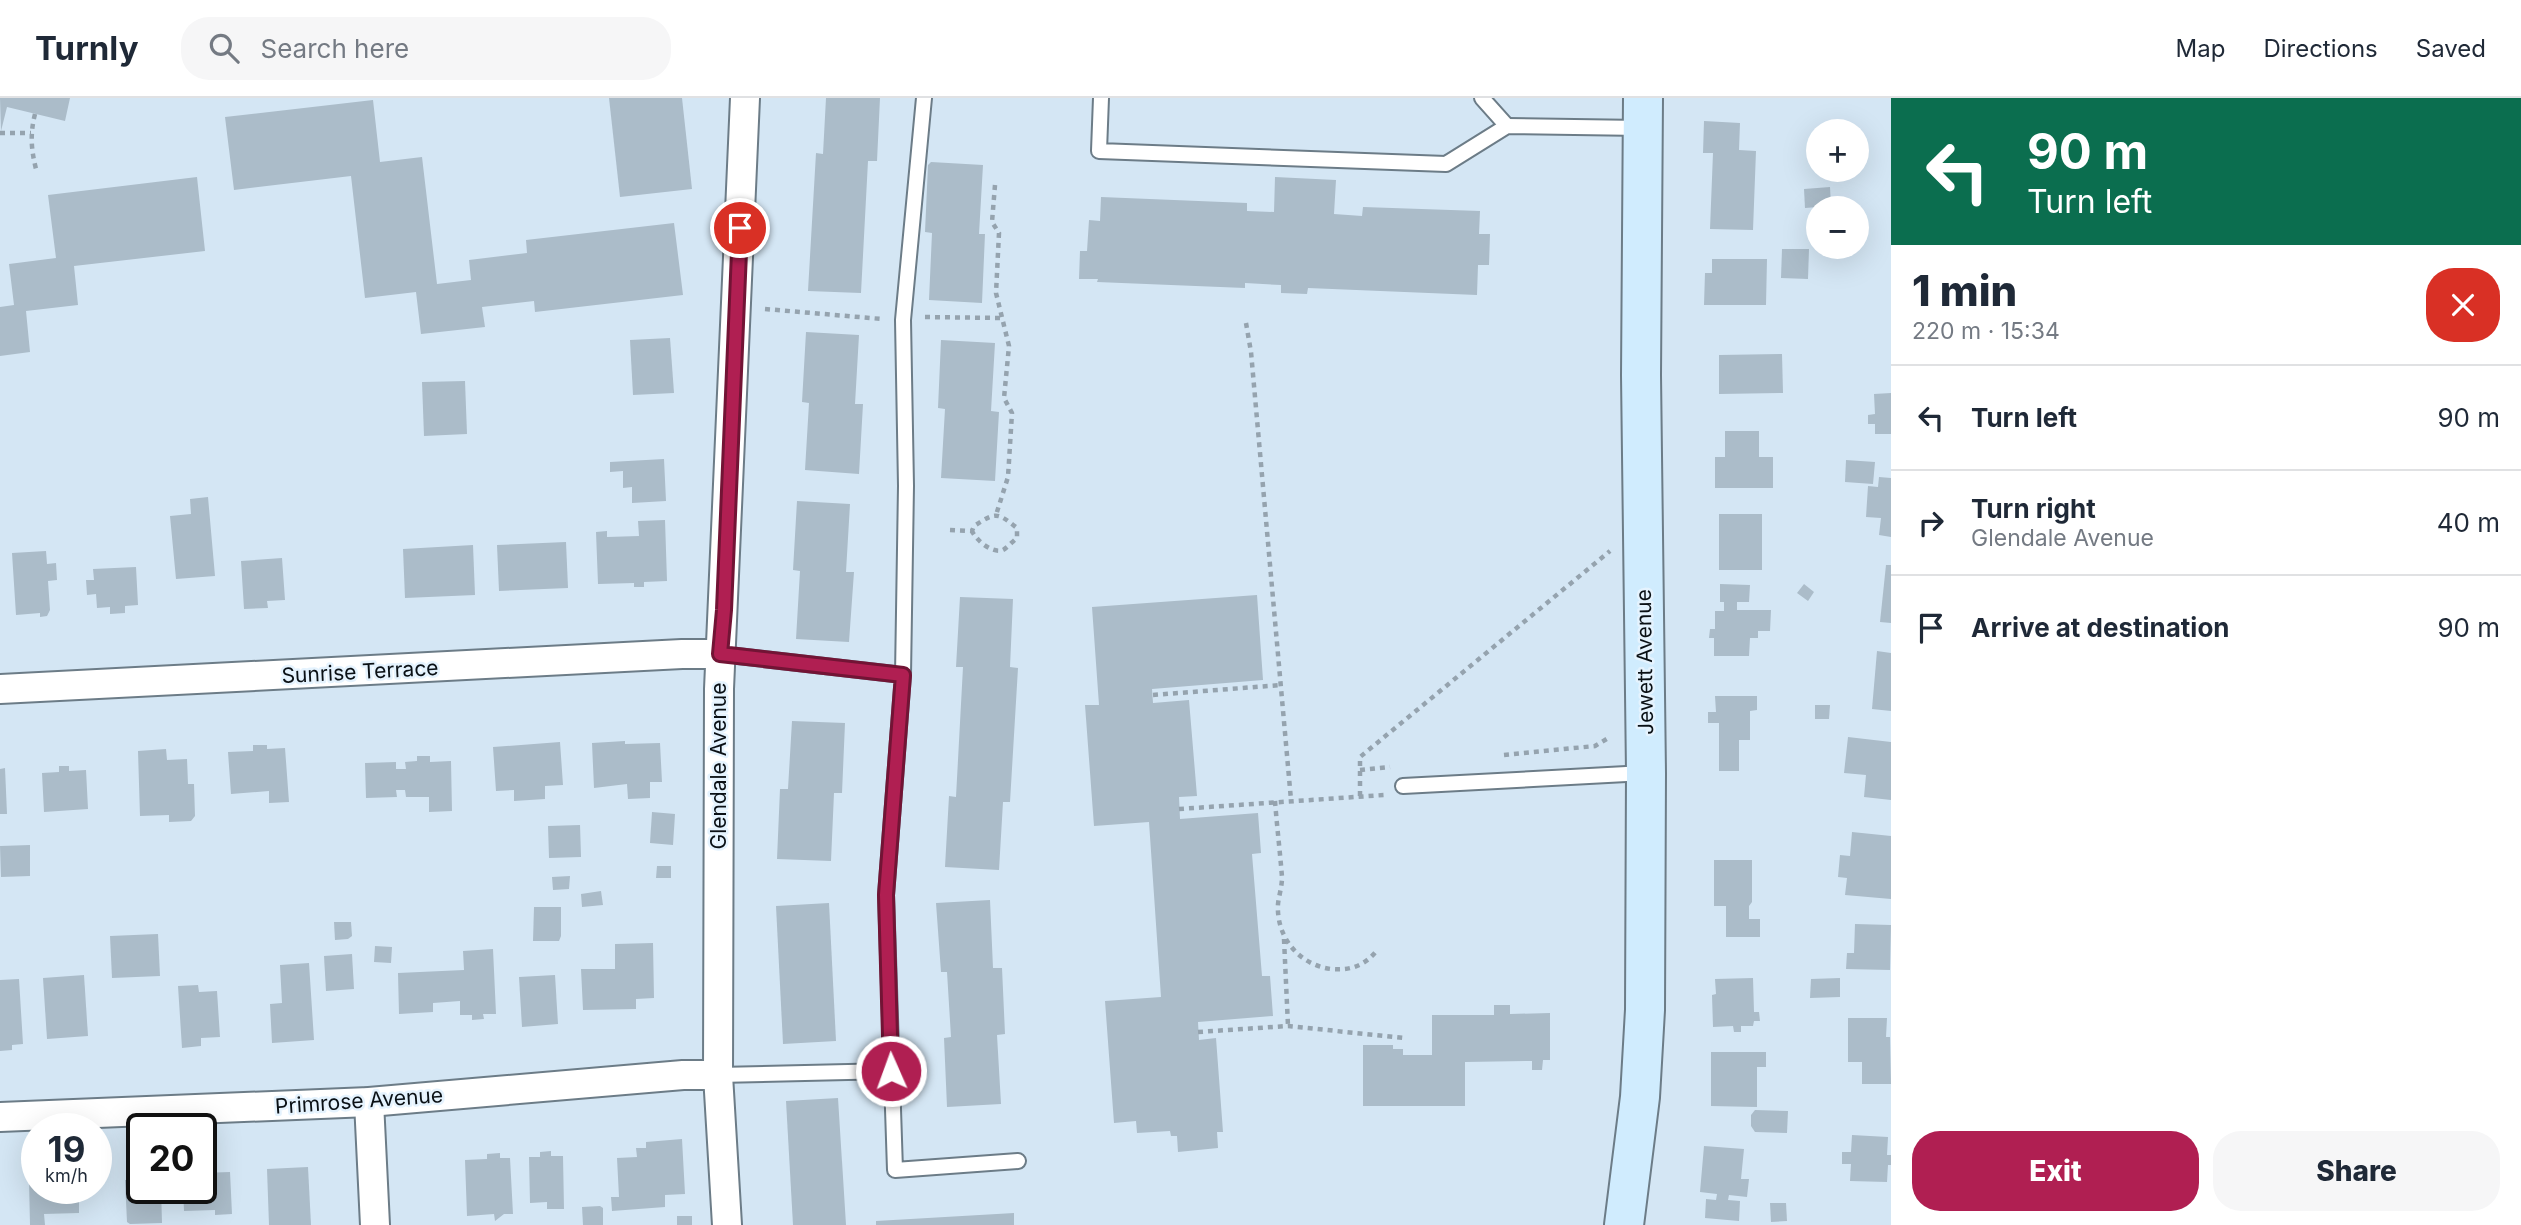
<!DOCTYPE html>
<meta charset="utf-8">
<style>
:root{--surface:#fff;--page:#f6f6f7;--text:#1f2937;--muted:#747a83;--line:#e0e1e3;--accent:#b01f52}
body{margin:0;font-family:Inter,sans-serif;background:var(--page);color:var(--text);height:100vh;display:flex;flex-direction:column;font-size:26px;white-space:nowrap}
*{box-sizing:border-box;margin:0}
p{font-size:23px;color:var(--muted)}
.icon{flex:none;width:38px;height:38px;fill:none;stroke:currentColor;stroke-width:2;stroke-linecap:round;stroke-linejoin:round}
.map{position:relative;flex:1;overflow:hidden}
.drawer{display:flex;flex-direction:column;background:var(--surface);width:630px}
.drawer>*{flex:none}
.top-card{background:#0b6e4f;color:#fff;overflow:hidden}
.tools{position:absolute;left:1806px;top:21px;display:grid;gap:14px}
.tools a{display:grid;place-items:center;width:63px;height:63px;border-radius:50%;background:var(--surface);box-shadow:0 7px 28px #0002;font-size:35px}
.speed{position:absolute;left:21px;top:1015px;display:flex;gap:14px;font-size:35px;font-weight:700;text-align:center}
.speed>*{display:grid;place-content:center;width:91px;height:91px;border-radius:50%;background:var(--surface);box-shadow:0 7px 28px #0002;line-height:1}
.speed small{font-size:18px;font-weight:400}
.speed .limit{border:4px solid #111;border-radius:10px;background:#fff;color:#111}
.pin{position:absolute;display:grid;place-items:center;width:60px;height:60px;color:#fff;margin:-30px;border:4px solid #fff;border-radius:50%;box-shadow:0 2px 7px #0007}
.me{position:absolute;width:77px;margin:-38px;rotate:358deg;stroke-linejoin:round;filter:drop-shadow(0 0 5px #0008)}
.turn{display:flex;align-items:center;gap:24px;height:147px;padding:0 21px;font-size:32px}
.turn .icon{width:91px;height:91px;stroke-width:2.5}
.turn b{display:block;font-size:49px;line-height:60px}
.round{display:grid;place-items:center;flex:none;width:74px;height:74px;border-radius:28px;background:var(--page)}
.overview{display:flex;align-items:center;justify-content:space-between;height:119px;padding:0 21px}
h1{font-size:42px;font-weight:800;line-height:52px}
.primary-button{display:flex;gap:14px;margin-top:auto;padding:14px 21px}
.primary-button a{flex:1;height:80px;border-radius:28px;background:var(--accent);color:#fff;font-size:28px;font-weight:800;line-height:80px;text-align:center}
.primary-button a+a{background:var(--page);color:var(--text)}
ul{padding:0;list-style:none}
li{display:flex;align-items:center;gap:21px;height:105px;padding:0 21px;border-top:2px solid var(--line)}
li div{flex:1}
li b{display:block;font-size:26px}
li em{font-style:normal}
header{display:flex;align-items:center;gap:42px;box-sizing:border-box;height:98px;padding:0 35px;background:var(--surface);border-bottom:2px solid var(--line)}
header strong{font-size:33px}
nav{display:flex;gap:38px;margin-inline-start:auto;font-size:24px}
.search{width:490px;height:63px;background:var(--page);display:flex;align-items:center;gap:18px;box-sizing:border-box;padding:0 24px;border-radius:28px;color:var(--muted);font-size:26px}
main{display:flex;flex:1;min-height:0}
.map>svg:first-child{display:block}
.building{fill:#abbcc9}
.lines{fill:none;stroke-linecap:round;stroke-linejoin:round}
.service-casing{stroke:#6c7c87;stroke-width:18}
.minor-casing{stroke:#6c7c87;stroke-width:32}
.secondary-casing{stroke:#6c7c87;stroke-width:42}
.path{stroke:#95a3ae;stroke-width:4.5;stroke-dasharray:5 5;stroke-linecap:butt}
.service{stroke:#fff;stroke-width:14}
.minor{stroke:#fff;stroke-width:28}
.secondary{stroke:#d0ecfe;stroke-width:38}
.route-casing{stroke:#721435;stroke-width:18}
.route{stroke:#b01f52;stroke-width:12}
.labels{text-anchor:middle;stroke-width:5;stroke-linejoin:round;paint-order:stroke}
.street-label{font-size:21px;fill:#0a1015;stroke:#e5f3fe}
</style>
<header>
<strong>Turnly</strong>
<div class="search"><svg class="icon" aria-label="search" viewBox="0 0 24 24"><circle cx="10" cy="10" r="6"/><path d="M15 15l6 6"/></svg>Search here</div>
<nav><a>Map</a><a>Directions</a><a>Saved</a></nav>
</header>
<main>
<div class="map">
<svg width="1891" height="1127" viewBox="0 0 1891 1127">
<rect width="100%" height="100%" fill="#d4e6f4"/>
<g class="building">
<polygon points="0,0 70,0 65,23 7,9 1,33"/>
<polygon points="609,0 682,0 692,91 620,99"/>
<polygon points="826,0 880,0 877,63 868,63 861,195 808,193 816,55 823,56"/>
<polygon points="373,2 380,64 422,59 437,186 471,182 469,162 527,155 526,142 674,125 683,197 535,214 534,203 482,209 485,229 421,236 416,194 365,200 351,78 234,92 225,19"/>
<polygon points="1704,23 1740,25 1739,52 1756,53 1753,132 1710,131 1713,55 1703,55"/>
<polygon points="931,64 983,67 979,136 985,136 982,205 929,202 932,135 925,134 928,67"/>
<polygon points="197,79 205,153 74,168 78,207 26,213 30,254 0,258 0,209 14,207 9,166 56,160 48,97"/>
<polygon points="1275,79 1336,82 1334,116 1362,118 1363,109 1480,113 1479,136 1490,136 1489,167 1478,167 1477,197 1308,190 1307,196 1281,195 1281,187 1245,185 1245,190 1097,184 1098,181 1079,181 1080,153 1087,153 1089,122 1100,123 1101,99 1247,105 1247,113 1274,114"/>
<polygon points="1830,89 1831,108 1805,110 1804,91"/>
<polygon points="1782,151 1809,151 1808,181 1781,180"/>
<polygon points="1712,161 1767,161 1766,207 1704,207 1705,175 1712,175"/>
<polygon points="806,234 859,237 855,306 863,306 859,376 805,372 809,305 802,304"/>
<polygon points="670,240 674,295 633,297 630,242"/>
<polygon points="941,242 995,245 991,313 999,314 995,383 941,380 945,311 938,310"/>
<polygon points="1782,256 1783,295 1719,296 1719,257"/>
<polygon points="465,283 467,336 424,338 422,284"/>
<polygon points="1891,295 1891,336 1875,336 1875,326 1868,326 1868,317 1875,316 1874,296"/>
<polygon points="1725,333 1759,333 1759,359 1773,359 1773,390 1715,390 1715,359 1725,359"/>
<polygon points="664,361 666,403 632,405 632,389 623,390 623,373 610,374 610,364"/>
<polygon points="1846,362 1875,364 1873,386 1845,384"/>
<polygon points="1879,379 1891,380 1891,439 1879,437 1881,420 1866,419 1868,388 1878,389"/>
<polygon points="208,399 215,478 176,481 170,418 191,416 190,401"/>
<polygon points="797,403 850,406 846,474 854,474 849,544 796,541 800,473 793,472"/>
<rect x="1719" y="416" width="43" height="56"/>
<polygon points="665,422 667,483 644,484 644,489 634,489 634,485 598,486 596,434 607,433 607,439 639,438 638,423"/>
<polygon points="566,444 568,490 499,493 497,447"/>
<polygon points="473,447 475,497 405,500 403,451"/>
<polygon points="46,453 47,466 56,465 57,482 48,483 50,512 47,518 40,519 40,515 16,517 12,455"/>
<polygon points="282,460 285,502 267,503 268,510 244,511 241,463"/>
<polygon points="1886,467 1891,467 1891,525 1880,524"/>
<polygon points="136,469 138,507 125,508 125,515 110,516 110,509 97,510 96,496 87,497 86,482 94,482 93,471"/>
<polygon points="1720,486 1750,487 1749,504 1737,504 1737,512 1771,512 1770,533 1758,533 1758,540 1750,540 1749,558 1714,558 1714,540 1709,540 1710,531 1715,531 1715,513 1724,513 1724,504 1720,504"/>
<polygon points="1804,486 1814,494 1808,503 1797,495"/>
<polygon points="1257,497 1263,582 1152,591 1153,605 1189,602 1197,698 1179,699 1180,721 1258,715 1261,755 1252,756 1262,878 1270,878 1273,918 1198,924 1199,942 1216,940 1223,1034 1217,1034 1218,1050 1178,1054 1177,1038 1171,1038 1170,1033 1137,1035 1136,1023 1114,1025 1105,903 1161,899 1149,724 1094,728 1085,607 1099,607 1092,509"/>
<polygon points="960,499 1013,501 1010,569 1018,570 1010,704 1003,704 999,772 945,769 949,698 956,699 963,569 956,569"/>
<polygon points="1877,553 1891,555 1891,613 1872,611"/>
<polygon points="1715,598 1757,598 1757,612 1750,613 1750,642 1739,642 1739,673 1719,673 1719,625 1708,625 1708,614 1716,614"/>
<polygon points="1815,607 1830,607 1829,621 1815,621"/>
<polygon points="792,623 845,625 842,695 834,695 831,763 777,761 780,691 788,691"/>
<polygon points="1848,639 1891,644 1891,702 1864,699 1866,677 1844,675"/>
<polygon points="625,643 625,646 660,645 662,684 650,684 650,700 628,701 627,686 594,690 592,645"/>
<polygon points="560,644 563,687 545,688 545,701 514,703 514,692 496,693 493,649"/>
<polygon points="253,647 267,647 267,651 285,650 289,704 269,705 269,693 231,696 228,654 253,653"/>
<polygon points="166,651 167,662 187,661 188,686 194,686 195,718 191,723 169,724 169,717 140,718 138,653"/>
<polygon points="417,658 430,658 430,664 451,663 452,713 429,714 429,699 406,699 405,692 396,692 397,699 366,700 365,665 396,664 396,671 406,671 405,664 417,663"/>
<polygon points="59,668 69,668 69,673 86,672 88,711 44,714 42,675 59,674"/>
<polygon points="5,670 7,716 0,716 0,671"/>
<polygon points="652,714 675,716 673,747 650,745"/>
<polygon points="580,727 581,759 549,760 548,728"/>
<polygon points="1852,734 1891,738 1891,801 1845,797 1847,780 1838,779 1840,757 1850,758"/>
<polygon points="30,747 30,778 1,779 0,748"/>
<polygon points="1714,762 1752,762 1752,804 1749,808 1749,821 1760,821 1760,839 1726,839 1726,808 1714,808"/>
<polygon points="657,768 671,768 671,780 656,780"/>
<polygon points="570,778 569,791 553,792 552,779"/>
<polygon points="601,793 603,807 582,809 581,796"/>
<polygon points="990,802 993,870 1002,870 1005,936 997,937 1001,1006 947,1009 944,940 951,939 947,874 941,874 936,805"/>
<polygon points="829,805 836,943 783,946 776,808"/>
<polygon points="534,809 561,809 561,838 559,843 533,843"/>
<polygon points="334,824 351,824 352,838 348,841 335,842"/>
<polygon points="1855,826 1891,827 1890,872 1846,871 1847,855 1854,855"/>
<polygon points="158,836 160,878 112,880 110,838"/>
<polygon points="653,845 654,900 636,901 636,911 583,912 581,871 615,871 615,846"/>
<polygon points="375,848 392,849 391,865 374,864"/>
<polygon points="493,851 496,916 483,916 484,921 472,922 472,917 460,917 460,903 433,905 433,914 399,916 398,875 464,872 463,853"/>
<polygon points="352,856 354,891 326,893 324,858"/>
<polygon points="309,865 314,942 272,945 270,906 282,905 280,867"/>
<polygon points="84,877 88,938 47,941 43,880"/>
<polygon points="555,877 558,926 522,929 519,879"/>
<polygon points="1753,880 1754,914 1759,914 1760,923 1754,923 1753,928 1741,928 1741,934 1734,934 1733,928 1713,929 1712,897 1716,896 1715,881"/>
<polygon points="1840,880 1840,899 1810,900 1811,881"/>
<polygon points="19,881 23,946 12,947 12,952 0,953 0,882"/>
<polygon points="198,887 199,894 217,893 220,939 201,940 201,948 182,950 178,888"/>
<polygon points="1494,907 1510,907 1510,916 1550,915 1550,962 1543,962 1542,972 1532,972 1532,963 1465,964 1465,1008 1363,1008 1363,947 1393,947 1393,951 1403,951 1403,957 1432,957 1432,917 1494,917"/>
<polygon points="1848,920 1887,920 1886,939 1890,939 1891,986 1862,986 1862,964 1848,964"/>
<polygon points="1711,954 1766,954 1766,969 1757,969 1757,1009 1711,1008"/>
<polygon points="838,1000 846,1127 793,1127 786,1003"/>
<polygon points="1755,1012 1788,1013 1787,1035 1755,1034 1751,1028 1751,1017"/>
<polygon points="1852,1037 1888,1039 1887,1057 1891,1057 1891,1067 1888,1067 1887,1084 1850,1083 1851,1066 1842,1066 1842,1054 1851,1054"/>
<polygon points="682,1041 685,1096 665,1097 665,1109 612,1113 611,1099 619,1099 617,1060 637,1059 636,1050 646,1050 646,1044"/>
<polygon points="1704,1048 1744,1051 1741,1081 1749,1081 1747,1099 1729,1097 1728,1102 1740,1103 1739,1123 1705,1120 1706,1101 1716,1102 1717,1096 1700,1094"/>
<polygon points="551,1053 551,1058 563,1058 564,1111 547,1111 547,1104 530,1105 529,1059 540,1059 540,1054"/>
<polygon points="500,1055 500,1060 510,1060 513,1116 504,1116 495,1123 494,1116 467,1118 465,1062 487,1061 487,1056"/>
<polygon points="308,1069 311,1127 269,1127 267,1071"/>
<polygon points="230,1074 232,1116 215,1117 215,1112 184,1113 183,1090 201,1090 201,1075"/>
<polygon points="136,1075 142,1075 142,1090 161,1090 162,1125 130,1126 127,1124 125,1082 137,1081"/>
<polygon points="37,1081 37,1090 79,1090 79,1115 44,1116 45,1127 30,1127 29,1082"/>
<polygon points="1770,1105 1786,1105 1787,1123 1771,1124"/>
<polygon points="600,1108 603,1110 603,1127 583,1127 582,1109"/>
<polygon points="1014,1115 1014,1127 876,1127 876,1123"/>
<rect x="677" y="1118" width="15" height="9"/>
</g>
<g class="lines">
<g class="service-casing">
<g id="service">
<polyline points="1101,0 1099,53 1446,66 1507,28 1642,30"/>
<polyline points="1482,0 1507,28"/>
<polyline points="720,556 903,577 886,797 895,1072 1018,1063"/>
<polyline points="903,577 906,388 903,222 924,0"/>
<polyline points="1403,688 1645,675"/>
<polyline points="718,977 891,973"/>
</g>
</g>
<g class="minor-casing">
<g id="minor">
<polyline points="0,591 682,556 720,556"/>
<polyline points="369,1004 375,1127"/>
<polyline points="0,1019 369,1004 683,977 718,977"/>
<polyline points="727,1127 718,977 719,591 745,0"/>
</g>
</g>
<g class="secondary-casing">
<polyline id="secondary" points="1624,1127 1640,999 1645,912 1646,675 1641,277 1643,0"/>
</g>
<g class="path">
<path d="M35,16C30,36 31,51 36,71"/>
<polyline points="0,35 31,35"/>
<polyline points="995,87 992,124 999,135 996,195 1009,248 1004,300 1012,315 1008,379 996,417"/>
<polyline points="765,211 882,221"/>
<polyline points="925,219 1002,220"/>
<polyline points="1246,225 1251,254 1291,702"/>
<path d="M950,432L972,433L974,428C996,414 997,414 1017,430V440C1013,443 1007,450 1003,452C992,456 976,442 972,433"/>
<polyline points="1153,597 1281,587"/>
<polyline points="1504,657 1595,648 1610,639"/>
<polyline points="1360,672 1390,669"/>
<polyline points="1360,698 1360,659 1610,453"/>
<path d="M1275,703C1277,729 1280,754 1282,779C1282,789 1279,797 1278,806C1276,839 1299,867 1331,871C1351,873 1366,867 1378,851"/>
<polyline points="1179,711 1384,697"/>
<polyline points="1284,841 1288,928"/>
<polyline points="1198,934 1288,928 1404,940"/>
</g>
<use href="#service" class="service"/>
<use href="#minor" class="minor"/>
<use href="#secondary" class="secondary"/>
</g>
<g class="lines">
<g class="route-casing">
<polyline id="route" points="740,130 724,512 720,556 903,577 886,797 891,973"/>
</g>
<use href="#route" class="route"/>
</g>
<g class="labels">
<g class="street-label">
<text transform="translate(1645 564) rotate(-91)" y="7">Jewett Avenue</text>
<text transform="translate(360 574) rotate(-3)" y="7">Sunrise Terrace</text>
<text transform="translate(719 668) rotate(-90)" y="7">Glendale Avenue</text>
<text transform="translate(359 1003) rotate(-4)" y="7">Primrose Avenue</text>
</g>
</g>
</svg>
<div class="tools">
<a>+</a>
<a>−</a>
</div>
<div class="speed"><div>19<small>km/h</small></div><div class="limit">20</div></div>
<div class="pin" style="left:740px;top:130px;background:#d93025"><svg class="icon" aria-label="arrive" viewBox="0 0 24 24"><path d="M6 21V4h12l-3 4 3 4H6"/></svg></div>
<svg class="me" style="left:891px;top:973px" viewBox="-20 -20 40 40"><circle r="17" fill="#b01f52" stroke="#fff" stroke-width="3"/><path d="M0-11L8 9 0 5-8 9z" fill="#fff"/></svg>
</div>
<section class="drawer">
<div class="top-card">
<div class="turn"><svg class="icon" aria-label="left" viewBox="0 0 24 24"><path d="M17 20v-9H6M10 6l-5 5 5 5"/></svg><div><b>90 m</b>Turn left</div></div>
</div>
<div class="overview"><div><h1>1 min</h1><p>220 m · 15:34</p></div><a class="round" style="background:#d93025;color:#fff"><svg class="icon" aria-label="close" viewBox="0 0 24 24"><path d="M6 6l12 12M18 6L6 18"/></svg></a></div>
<ul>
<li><svg class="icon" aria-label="left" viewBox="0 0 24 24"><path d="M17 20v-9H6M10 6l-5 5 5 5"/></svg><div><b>Turn left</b></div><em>90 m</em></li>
<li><svg class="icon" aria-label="right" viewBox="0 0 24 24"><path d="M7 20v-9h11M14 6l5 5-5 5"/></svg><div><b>Turn right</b><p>Glendale Avenue</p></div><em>40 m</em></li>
<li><svg class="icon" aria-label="arrive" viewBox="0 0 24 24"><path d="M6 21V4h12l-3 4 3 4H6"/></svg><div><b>Arrive at destination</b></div><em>90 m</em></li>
</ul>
<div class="primary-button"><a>Exit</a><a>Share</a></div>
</section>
</main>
